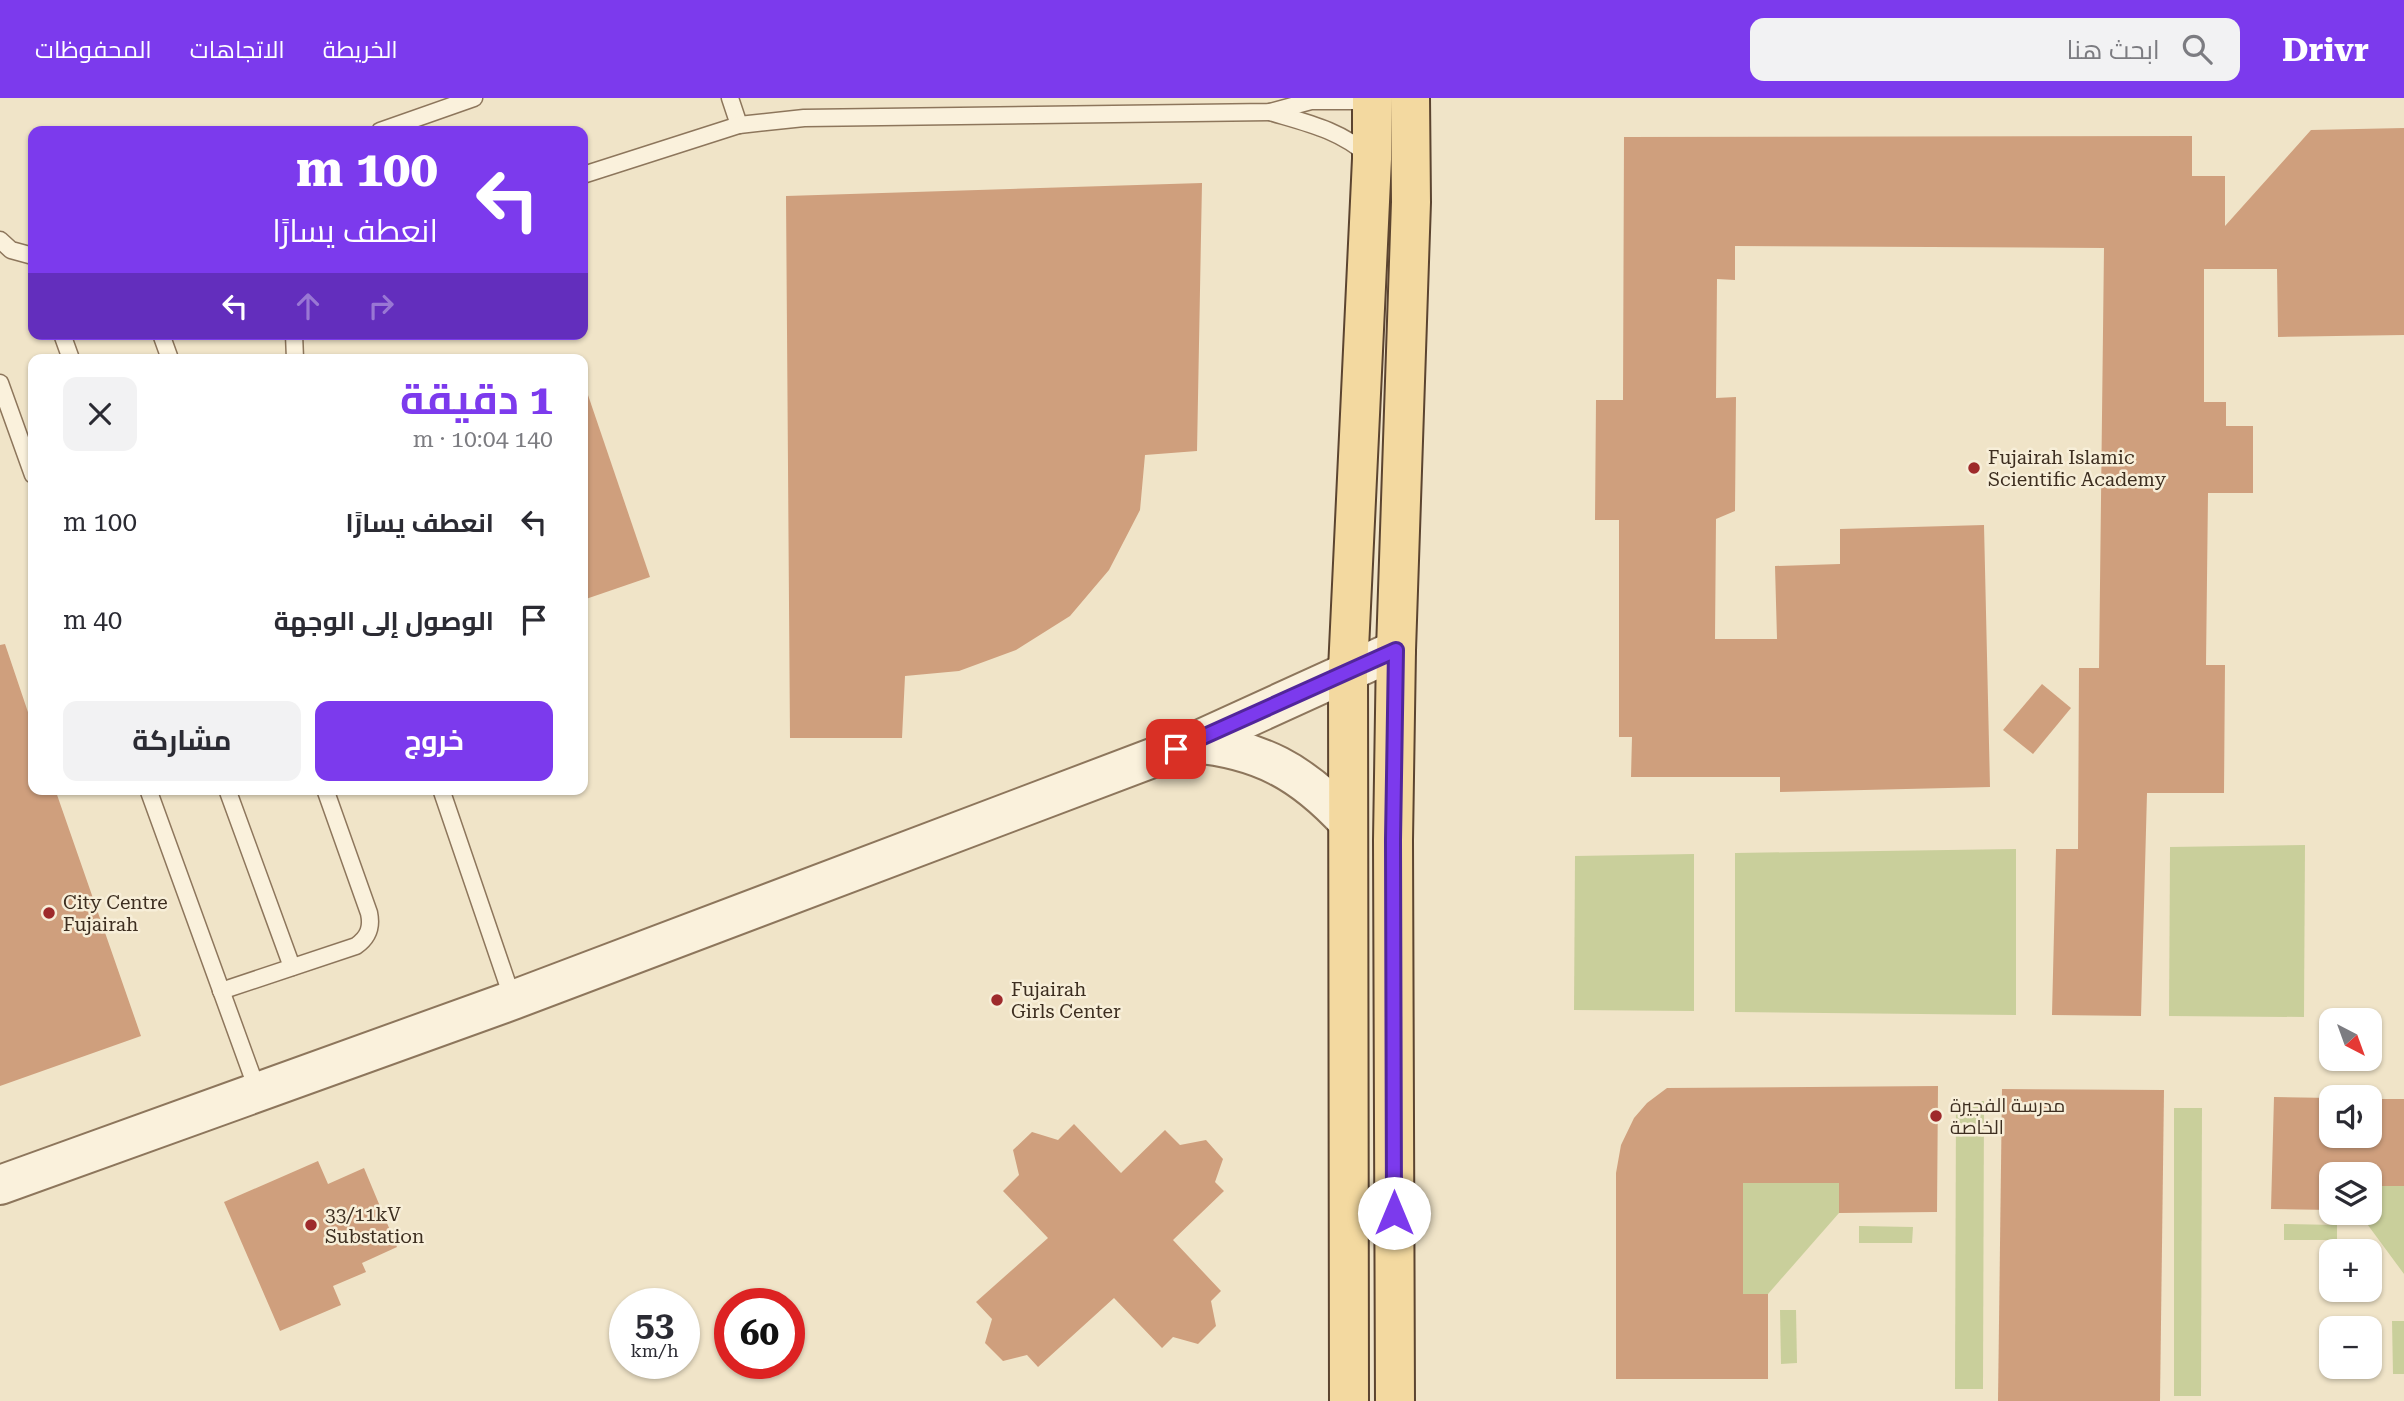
<!DOCTYPE html>
<html lang="ar">
<meta charset="utf-8">
<style>
:root{--surface:#fff;--page:#f2f2f3;--text:#2b2b33;--muted:#7c7c81;--accent:#7c3aed}
body{margin:0;font-family:"Roboto Serif",Cairo,serif;background:var(--page);color:var(--text);direction:rtl;height:100vh;display:flex;flex-direction:column;font-size:26px;white-space:nowrap}
*{box-sizing:border-box;margin:0}
p{font-size:23px;color:var(--muted)}
.icon{flex:none;width:38px;height:38px;fill:none;stroke:currentColor;stroke-width:2;stroke-linecap:round;stroke-linejoin:round}
.map{position:relative;flex:1;overflow:hidden;direction:ltr}
.panel{position:absolute;left:28px;top:256px;width:560px;height:441px;display:flex;flex-direction:column;background:var(--surface);border-radius:14px;box-shadow:0 2px 5px #0004;direction:rtl}
.panel>*{flex:none}
.banner{position:absolute;left:28px;top:28px;width:560px;height:214px;border-radius:14px;box-shadow:0 2px 5px #0004;direction:rtl;background:#7c3aed;color:#fff;overflow:hidden}
.needle{width:46px;rotate:139deg}
.buttons{position:absolute;left:2319px;top:910px;display:grid;gap:14px}
.buttons a{display:grid;place-items:center;width:63px;height:63px;border-radius:14px;background:var(--surface);box-shadow:0 2px 5px #0004;font-size:35px}
.speed{position:absolute;left:609px;top:1190px;display:flex;gap:14px;font-size:35px;font-weight:700;text-align:center}
.speed>*{display:grid;place-content:center;width:91px;height:91px;border-radius:50%;background:var(--surface);box-shadow:0 2px 5px #0004;line-height:1}
.speed small{font-size:18px;font-weight:400}
.speed .limit{border:10px solid #d22;background:#fff;color:#111}
.pin{position:absolute;display:grid;place-items:center;width:60px;height:60px;color:#fff;margin:-30px;border-radius:14px;box-shadow:0 4px 10px #0006}
.me{position:absolute;width:77px;margin:-38px;rotate:0deg;stroke-linejoin:round;filter:drop-shadow(0 0 5px #0008)}
.turn{display:flex;align-items:center;gap:24px;height:147px;padding:0 35px;font-size:32px}
.turn .icon{width:91px;height:91px;stroke-width:2.5}
.turn b{display:block;font-size:49px;line-height:60px}
.lanes{display:flex;align-items:center;height:66px;padding:0 35px;background:#0003;justify-content:center;gap:35px;direction:ltr}
.lanes .off{opacity:.35}
.round{display:grid;place-items:center;flex:none;width:74px;height:74px;border-radius:14px;background:var(--page)}
.headline{display:flex;align-items:center;justify-content:space-between;height:119px;padding:0 35px}
h1{font-size:42px;font-weight:700;line-height:52px;color:var(--accent)}
.action{display:flex;gap:14px;margin-top:auto;padding:14px 35px}
.action a{flex:1;height:80px;border-radius:14px;background:var(--accent);color:#fff;font-size:28px;font-weight:700;line-height:80px;text-align:center}
.action a+a{background:var(--page);color:var(--text)}
ul{padding:0;list-style:none}
li{display:flex;align-items:center;gap:21px;height:98px;padding:0 35px}
li div{flex:1}
li b{display:block;font-size:26px}
li em{font-style:normal}
header{display:flex;align-items:center;gap:42px;box-sizing:border-box;height:98px;padding:0 35px;background:var(--accent);color:#fff}
header strong{font-size:33px}
nav{display:flex;gap:38px;margin-inline-start:auto;font-size:24px}
.search{width:490px;height:63px;background:var(--page);display:flex;align-items:center;gap:18px;box-sizing:border-box;padding:0 24px;border-radius:14px;color:var(--muted);font-size:26px}
.map>svg:first-child{display:block}
.green{fill:#c9cf9b}
.building{fill:#cf9f7d}
.lines{fill:none;stroke-linecap:round;stroke-linejoin:round}
.service-casing{stroke:#8d765c;stroke-width:19}
.tertiary-casing{stroke:#8d765c;stroke-width:42}
.primary-casing{stroke:#5b4430;stroke-width:42}
.service{stroke:#faf1dc;stroke-width:16}
.tertiary{stroke:#faf1dc;stroke-width:38}
.primary{stroke:#f3d9a0;stroke-width:38}
.route-casing{stroke:#51269a;stroke-width:18}
.route{stroke:#7c3aed;stroke-width:12}
.poi-dot{fill:#9e2a2b;stroke:#f7eed8;stroke-width:2.5}
.labels{text-anchor:middle;stroke-width:5;stroke-linejoin:round;paint-order:stroke}
.poi-label{font-size:19px;fill:#3d2e20;stroke:#f7eed8;text-anchor:start}
</style>
<header>
<strong>Drivr</strong>
<div class="search"><svg class="icon" aria-label="search" viewBox="0 0 24 24"><circle cx="10" cy="10" r="6"/><path d="M15 15l6 6"/></svg>ابحث هنا</div>
<nav><a>الخريطة</a><a>الاتجاهات</a><a>المحفوظات</a></nav>
</header>
<div class="map">
<svg width="2404" height="1303" viewBox="0 0 2404 1303">
<rect width="100%" height="100%" fill="#f0e4c8"/>
<g class="green">
<polygon points="2305,747 2304,919 2169,918 2170,749"/>
<polygon points="2016,751 2016,917 1735,914 1735,755"/>
<polygon points="1694,756 1694,913 1574,912 1575,758"/>
<polygon points="1956,1003 1984,1003 1983,1291 1955,1291"/>
<polygon points="2174,1010 2202,1010 2201,1298 2174,1298"/>
<polygon points="1743,1085 1839,1085 1839,1115 1768,1196 1743,1196"/>
<polygon points="2370,1088 2404,1088 2404,1176 2359,1115 2370,1115"/>
<polygon points="2284,1126 2337,1127 2337,1142 2284,1142"/>
<polygon points="1859,1128 1913,1129 1912,1145 1859,1145"/>
<polygon points="1780,1212 1796,1212 1797,1265 1781,1266"/>
<polygon points="2392,1223 2404,1223 2404,1276 2393,1276"/>
</g>
<g class="building">
<polygon points="2404,30 2404,237 2278,239 2277,171 2204,171 2204,304 2226,304 2226,328 2253,328 2253,395 2208,395 2206,567 2225,567 2224,695 2147,695 2141,918 2052,917 2056,751 2078,751 2079,570 2099,570 2104,150 1735,148 1735,182 1717,181 1716,300 1736,299 1735,413 1716,421 1715,541 1777,541 1775,468 1840,466 1840,431 1984,427 1990,689 1780,694 1780,679 1631,679 1632,639 1619,639 1619,422 1595,422 1596,302 1623,302 1624,39 2192,38 2192,78 2225,78 2225,128 2311,32"/>
<polygon points="1202,85 1197,353 1145,357 1140,412 1109,472 1070,518 1016,552 959,573 905,578 902,640 790,640 786,98"/>
<polygon points="588,297 650,479 583,502 583,298"/>
<polygon points="5,546 33,629 33,691 55,691 141,938 0,988 0,547"/>
<polygon points="2042,586 2071,610 2033,656 2003,632"/>
<polygon points="1938,988 1937,1114 1839,1115 1839,1085 1743,1085 1743,1196 1768,1196 1768,1281 1616,1281 1616,1075 1621,1047 1634,1020 1647,1005 1667,990"/>
<polygon points="2002,991 2164,992 2160,1303 1998,1303"/>
<polygon points="2274,999 2331,1000 2331,1038 2370,1038 2370,1001 2404,1001 2404,1088 2370,1088 2370,1076 2331,1076 2331,1112 2271,1111"/>
<polygon points="1074,1026 1121,1075 1165,1032 1180,1047 1206,1042 1223,1061 1215,1084 1224,1093 1173,1142 1221,1193 1211,1203 1216,1228 1198,1246 1173,1239 1162,1250 1114,1200 1038,1269 1027,1257 1003,1263 985,1245 992,1221 976,1204 1048,1140 1003,1093 1019,1077 1013,1052 1032,1034 1058,1042"/>
<polygon points="318,1063 328,1086 364,1070 397,1149 362,1165 366,1174 333,1188 341,1207 280,1233 224,1104"/>
</g>
<g class="lines">
<g class="service-casing">
<g id="service">
<polyline points="730,0 739,27"/>
<path d="M1270,14C1307,25 1340,32 1369,58"/>
<polyline points="380,33 474,0"/>
<polyline points="583,77 739,27 804,20 1270,14 1311,3 1372,3"/>
<polyline points="0,142 11,152 33,158"/>
<polyline points="62,236 71,261"/>
<polyline points="161,236 170,261"/>
<polyline points="294,236 295,261"/>
<polyline points="0,285 33,377"/>
<polyline points="148,691 258,994"/>
<polyline points="227,691 292,869"/>
<polyline points="441,691 513,902"/>
<path d="M221,893L356,848C369,839 372,829 369,815L325,691"/>
</g>
</g>
<g class="tertiary-casing">
<g id="tertiary">
<path d="M1192,645C1260,651 1302,674 1348,724"/>
<polyline points="0,1087 513,902 1192,645 1396,552"/>
</g>
</g>
<g class="primary-casing">
<g id="primary">
<polyline points="1349,1303 1348,572 1372,61 1372,0"/>
<polyline points="1395,1303 1393,742 1396,552 1411,104 1410,0"/>
</g>
</g>
<use href="#service" class="service"/>
<use href="#tertiary" class="tertiary"/>
<use href="#primary" class="primary"/>
</g>
<g class="lines">
<g class="route-casing">
<polyline id="route" points="1176,651 1396,552 1393,742 1394,1115"/>
</g>
<use href="#route" class="route"/>
</g>
<g class="poi-dot">
<circle cx="1974" cy="370" r="7"/>
<circle cx="49" cy="815" r="7"/>
<circle cx="997" cy="902" r="7"/>
<circle cx="1936" cy="1018" r="7"/>
<circle cx="311" cy="1127" r="7"/>
</g>
<g class="labels">
<g class="poi-label">
<text x="1988" y="366">Fujairah Islamic<tspan x="1988" dy="22">Scientific Academy</tspan></text>
<text x="63" y="811">City Centre<tspan x="63" dy="22">Fujairah</tspan></text>
<text x="1011" y="898">Fujairah<tspan x="1011" dy="22">Girls Center</tspan></text>
<text x="1950" y="1014">مدرسة الفجيرة<tspan x="1950" dy="22">الخاصة</tspan></text>
<text x="325" y="1123">33/11kV<tspan x="325" dy="22">Substation</tspan></text>
</g>
</g>
</svg>
<div class="buttons">
<a><svg class="needle" viewBox="-14 -14 28 28"><path d="M0-13l5 13h-10z" fill="#e53935"/><path d="M0 13l5-13h-10z" fill="#7c7c81"/></svg></a>
<a><svg class="icon" aria-label="sound" viewBox="0 0 24 24"><path d="M4 9h4l5-4v14l-5-4H4zM17 9q2 3 0 6"/></svg></a>
<a><svg class="icon" aria-label="layers" viewBox="0 0 24 24"><path d="M12 4l9 5-9 5-9-5zM3 14l9 5 9-5"/></svg></a>
<a>+</a>
<a>−</a>
</div>
<div class="speed"><div>53<small>km/h</small></div><div class="limit">60</div></div>
<div class="pin" style="left:1176px;top:651px;background:#d93025"><svg class="icon" aria-label="arrive" viewBox="0 0 24 24"><path d="M6 21V4h12l-3 4 3 4H6"/></svg></div>
<svg class="me" style="left:1394px;top:1115px" viewBox="-20 -20 40 40"><circle r="19" fill="#fff"/><path d="M0-13L10 11 0 6-10 11z" fill="#7c3aed"/></svg>
<div class="banner">
<div class="turn"><svg class="icon" aria-label="left" viewBox="0 0 24 24"><path d="M17 20v-9H6M10 6l-5 5 5 5"/></svg><div><b>100 m</b>انعطف يسارًا</div></div>
<div class="lanes"><svg class="icon" aria-label="left" viewBox="0 0 24 24"><path d="M17 20v-9H6M10 6l-5 5 5 5"/></svg><svg class="icon off" aria-label="ahead" viewBox="0 0 24 24"><path d="M12 20V5M6 11l6-6 6 6"/></svg><svg class="icon off" aria-label="right" viewBox="0 0 24 24"><path d="M7 20v-9h11M14 6l5 5-5 5"/></svg></div>
</div>
<section class="panel">
<div class="headline"><div><h1>1 دقيقة</h1><p>140 m · 10:04</p></div><a class="round"><svg class="icon" aria-label="close" viewBox="0 0 24 24"><path d="M6 6l12 12M18 6L6 18"/></svg></a></div>
<ul>
<li><svg class="icon" aria-label="left" viewBox="0 0 24 24"><path d="M17 20v-9H6M10 6l-5 5 5 5"/></svg><div><b>انعطف يسارًا</b></div><em>100 m</em></li>
<li><svg class="icon" aria-label="arrive" viewBox="0 0 24 24"><path d="M6 21V4h12l-3 4 3 4H6"/></svg><div><b>الوصول إلى الوجهة</b></div><em>40 m</em></li>
</ul>
<div class="action"><a>خروج</a><a>مشاركة</a></div>
</section>
</div>
